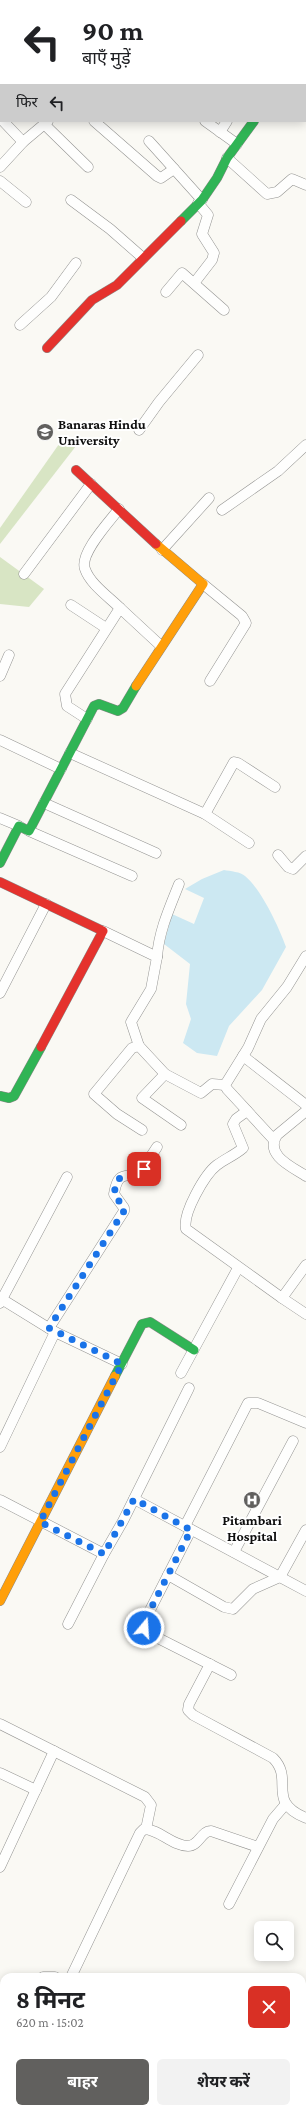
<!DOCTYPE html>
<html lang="hi">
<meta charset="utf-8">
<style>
:root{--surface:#fff;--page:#f2f2f2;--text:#202124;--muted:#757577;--accent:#61605e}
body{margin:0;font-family:"Crimson Pro","Noto Sans Devanagari",serif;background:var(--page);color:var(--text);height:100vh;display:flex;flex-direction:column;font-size:15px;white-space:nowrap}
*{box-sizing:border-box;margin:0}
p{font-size:13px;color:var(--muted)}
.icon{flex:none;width:22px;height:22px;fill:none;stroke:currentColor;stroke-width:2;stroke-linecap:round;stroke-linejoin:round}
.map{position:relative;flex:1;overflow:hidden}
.sheet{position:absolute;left:0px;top:1973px;width:306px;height:140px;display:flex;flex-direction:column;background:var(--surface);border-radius:12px 12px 0 0;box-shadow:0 2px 10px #0003}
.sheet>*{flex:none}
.banner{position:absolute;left:0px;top:0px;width:306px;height:122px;box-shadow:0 2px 10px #0003;background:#fff;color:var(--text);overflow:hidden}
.tools{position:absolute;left:254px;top:1921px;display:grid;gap:8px}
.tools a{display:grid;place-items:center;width:40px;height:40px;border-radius:6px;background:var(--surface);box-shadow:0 2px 10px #0003;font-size:20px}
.pin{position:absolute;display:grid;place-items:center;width:34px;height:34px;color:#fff;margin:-17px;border-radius:8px;box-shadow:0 2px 6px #0006}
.me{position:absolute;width:44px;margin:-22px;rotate:18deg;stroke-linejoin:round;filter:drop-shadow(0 0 3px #0008)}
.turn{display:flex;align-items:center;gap:14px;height:84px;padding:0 16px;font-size:18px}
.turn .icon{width:52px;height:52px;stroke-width:2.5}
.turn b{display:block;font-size:28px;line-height:34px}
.then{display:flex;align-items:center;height:38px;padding:0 16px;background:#0003;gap:8px;font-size:15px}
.round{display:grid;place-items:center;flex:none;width:42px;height:42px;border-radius:6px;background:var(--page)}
.overview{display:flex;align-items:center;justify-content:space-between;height:68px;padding:0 16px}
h1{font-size:24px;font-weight:700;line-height:30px}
.cta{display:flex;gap:8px;margin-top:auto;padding:8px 16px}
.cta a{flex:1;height:46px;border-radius:6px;background:var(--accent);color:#fff;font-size:16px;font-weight:700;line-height:46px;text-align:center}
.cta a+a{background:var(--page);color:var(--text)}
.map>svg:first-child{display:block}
.forest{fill:#d8e5c4}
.water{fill:#cce8f2}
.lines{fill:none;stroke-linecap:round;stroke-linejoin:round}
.street-casing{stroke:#949492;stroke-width:11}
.fast-casing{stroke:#8b8a88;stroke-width:10}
.slow-casing{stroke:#8b8a88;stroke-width:10}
.jam-casing{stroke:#8b8a88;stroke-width:10}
.street{stroke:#fefefd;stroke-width:10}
.fast{stroke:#30b455;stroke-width:9}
.slow{stroke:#ff9f0a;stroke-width:9}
.jam{stroke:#e5322d;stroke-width:9}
.route{stroke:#1a73e8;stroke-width:7;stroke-dasharray:0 12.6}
.labels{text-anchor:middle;stroke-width:4;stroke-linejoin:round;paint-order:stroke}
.poi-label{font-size:14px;font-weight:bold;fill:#0e0e0e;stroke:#fff;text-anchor:start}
</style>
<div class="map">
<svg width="306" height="2113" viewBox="0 0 306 2113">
<rect width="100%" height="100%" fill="#faf9f4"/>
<g class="forest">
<polygon points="64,437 76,446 0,544 0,528"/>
<polygon points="0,557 44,589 29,607 0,604"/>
</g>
<path class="water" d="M224,870C230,871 241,872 245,876C261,889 279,927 286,947L262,990L229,1026L217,1056L197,1053L183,1043L191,1019L186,1004L190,964L164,944L172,914L194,924L204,898L185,889L202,879Z"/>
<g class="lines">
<g class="street-casing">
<g id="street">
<polyline points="84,0 85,1"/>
<polyline points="154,1 155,0"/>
<polyline points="0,35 1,36"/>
<polyline points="305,50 306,49"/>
<polyline points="3,121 23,142"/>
<polyline points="94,121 157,176 161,178 174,169"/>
<polyline points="205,121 237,144"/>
<polyline points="45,125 88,167"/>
<polyline points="220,132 227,121"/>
<polyline points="149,141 202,200"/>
<polyline points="227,158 267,194 277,192 292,179 306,185"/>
<polyline points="0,167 23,142 48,121"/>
<polyline points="0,181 26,202"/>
<polyline points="71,200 110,229 143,258"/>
<polyline points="195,282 212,260 214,253 202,234 208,215 198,203"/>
<polyline points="166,292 182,273 224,310"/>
<polyline points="20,325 51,297 76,263"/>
<polyline points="139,430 159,402 198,355"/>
<path d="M119,509C109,522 79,554 85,569C90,584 109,597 120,608"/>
<polyline points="222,510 278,471 306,445"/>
<polyline points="162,550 209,498"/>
<polyline points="24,574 91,484"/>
<polyline points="203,584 242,616 246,623 210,681"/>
<polyline points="71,605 106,628"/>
<polyline points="0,676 9,655"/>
<polyline points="87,719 67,706 65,694 120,608 161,646"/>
<polyline points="0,740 61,769"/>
<polyline points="70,753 205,814 249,843"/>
<polyline points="44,803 156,853"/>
<polyline points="205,814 234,762 238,763 275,787"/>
<polyline points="0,818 19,826"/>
<polyline points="29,831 132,876"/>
<polyline points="278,855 288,867 293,869 306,856"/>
<polyline points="103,931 157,957 151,989 131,1022 139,1046"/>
<path d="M157,957C159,931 169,909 179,884"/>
<polyline points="0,993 46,904"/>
<polyline points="243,1056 306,1105"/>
<polyline points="165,1074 142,1098 181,1125"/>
<path d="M247,1111L236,1119L233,1124L243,1148C235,1155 225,1159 217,1165C205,1174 182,1214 186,1229L282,1298L306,1265"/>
<path d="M306,1111L277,1135C264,1155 292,1167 306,1176"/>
<polyline points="142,1130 117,1114 94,1094 132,1048 139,1046 165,1074 201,1093 212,1084 225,1085"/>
<polyline points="274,1140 227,1089 225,1085 248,1048 261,1019 287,987 306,956"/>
<polyline points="0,1298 55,1332 0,1447"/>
<polyline points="282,1298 306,1314"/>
<polyline points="0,1303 67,1177"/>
<path d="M49,1328L124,1211V1208L114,1194C118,1170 125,1178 140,1173L157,1147"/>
<polyline points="55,1332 122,1364"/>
<polyline points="181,1373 238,1268"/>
<polyline points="134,1499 306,1591"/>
<polyline points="0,1500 104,1554 123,1521 189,1388"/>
<polyline points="185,1526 248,1403 258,1403 306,1423"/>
<polyline points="191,1530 146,1618 144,1628 150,1634 231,1675"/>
<polyline points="234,1552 293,1441"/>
<polyline points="168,1575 224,1607 233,1609 253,1589 280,1577 306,1530"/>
<polyline points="68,1624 104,1554"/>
<path d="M210,1664L189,1704L188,1710L193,1715L273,1758C295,1780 265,1801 306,1818"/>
<polyline points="0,1724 145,1797 151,1805 146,1829"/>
<polyline points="0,1773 36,1790"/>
<polyline points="0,1867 54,1751"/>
<polyline points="229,1904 273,1819 285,1805"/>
<polyline points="43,1977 55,1977"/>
<path d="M71,1977L140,1833L144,1829C159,1829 172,1846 188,1846C199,1846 201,1831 211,1831L258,1847"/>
<polyline points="0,1990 4,1988"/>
</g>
</g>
<g class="fast-casing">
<g id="fast">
<polyline points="181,221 202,200 217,178 227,158 254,121"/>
<polyline points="0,863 19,826 29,831 94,706 99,704 118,711 123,708 136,686"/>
<polyline points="0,1096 9,1098 14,1096 41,1047"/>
<polyline points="115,1376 142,1324 150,1322 194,1350"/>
</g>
</g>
<g class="slow-casing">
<g id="slow">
<polyline points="136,686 203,584 156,544"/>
<polyline points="0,1601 115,1376"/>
</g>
</g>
<g class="jam-casing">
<g id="jam">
<polyline points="47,348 92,300 117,285 181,221"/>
<polyline points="76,470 156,544"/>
<polyline points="0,882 103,931 41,1047"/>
</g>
</g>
<use href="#street" class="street"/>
<use href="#fast" class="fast"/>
<use href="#slow" class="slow"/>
<use href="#jam" class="jam"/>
</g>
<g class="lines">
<path class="route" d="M144,1628L146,1618L191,1530L134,1499L104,1554L40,1522L122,1364L49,1328L124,1211V1208L114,1194C118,1170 124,1178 140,1173L144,1169"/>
</g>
<defs>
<g id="university-disc" transform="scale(0.9)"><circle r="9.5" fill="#61605e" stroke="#fff"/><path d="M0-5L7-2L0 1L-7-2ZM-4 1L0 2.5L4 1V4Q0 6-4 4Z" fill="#fff"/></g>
<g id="hospital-disc" transform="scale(0.9)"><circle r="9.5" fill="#61605e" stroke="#fff"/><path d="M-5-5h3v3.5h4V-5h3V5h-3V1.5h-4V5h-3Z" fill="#fff"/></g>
</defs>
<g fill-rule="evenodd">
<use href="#university-disc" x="45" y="432"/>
<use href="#hospital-disc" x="252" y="1500"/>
</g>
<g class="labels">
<g class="poi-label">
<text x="58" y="429">Banaras Hindu<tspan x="58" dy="16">University</tspan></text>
<text x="252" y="1525" text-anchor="middle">Pitambari<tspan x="252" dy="16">Hospital</tspan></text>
</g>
</g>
</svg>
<div class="tools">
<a><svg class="icon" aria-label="search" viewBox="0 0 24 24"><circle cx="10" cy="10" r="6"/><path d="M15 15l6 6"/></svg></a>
</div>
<div class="pin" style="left:144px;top:1169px;background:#d93025"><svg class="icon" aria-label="arrive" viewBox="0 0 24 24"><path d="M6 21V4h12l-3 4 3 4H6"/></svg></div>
<svg class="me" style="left:144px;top:1628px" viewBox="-20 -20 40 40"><circle r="17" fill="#1a73e8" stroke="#fff" stroke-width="3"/><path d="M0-11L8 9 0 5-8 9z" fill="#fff"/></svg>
<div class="banner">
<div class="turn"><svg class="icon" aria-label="left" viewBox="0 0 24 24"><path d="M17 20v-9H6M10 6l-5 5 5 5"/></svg><div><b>90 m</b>बाएँ मुड़ें</div></div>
<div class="then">फिर<svg class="icon" aria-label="left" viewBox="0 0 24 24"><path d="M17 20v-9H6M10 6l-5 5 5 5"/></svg></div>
</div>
<section class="sheet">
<div class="overview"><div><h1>8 मिनट</h1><p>620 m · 15:02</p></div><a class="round" style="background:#d93025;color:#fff"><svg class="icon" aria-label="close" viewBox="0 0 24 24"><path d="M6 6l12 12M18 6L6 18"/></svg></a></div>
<div class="cta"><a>बाहर</a><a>शेयर करें</a></div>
</section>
</div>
